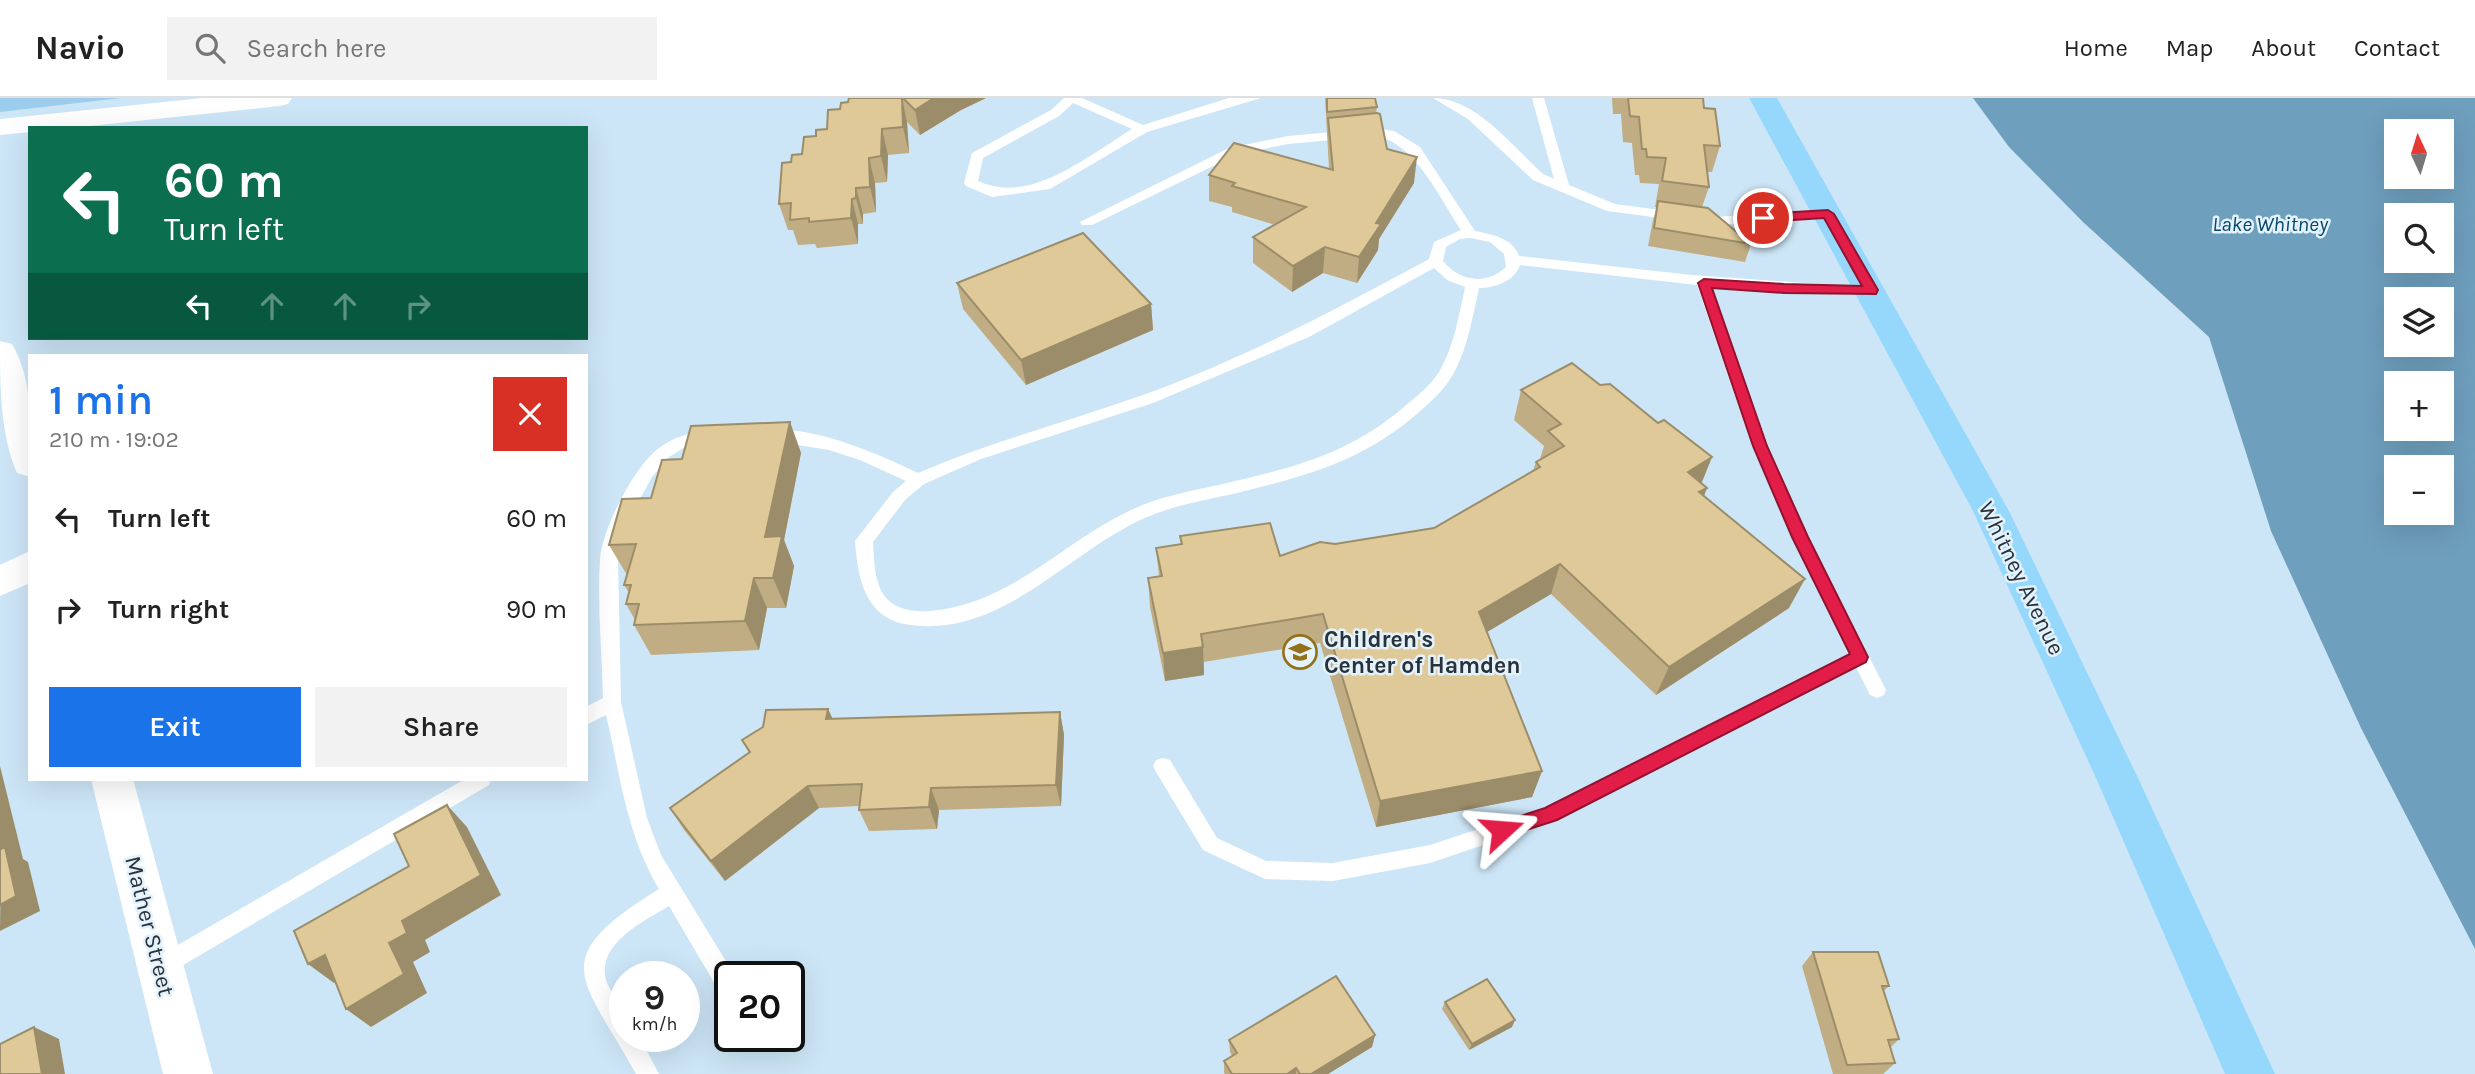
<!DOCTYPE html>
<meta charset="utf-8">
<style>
:root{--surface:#fff;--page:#f2f2f2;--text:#222;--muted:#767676;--line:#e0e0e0;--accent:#1a73e8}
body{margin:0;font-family:Karla,sans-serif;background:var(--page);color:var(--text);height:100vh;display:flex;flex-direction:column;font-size:26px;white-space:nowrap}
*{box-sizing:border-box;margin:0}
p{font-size:23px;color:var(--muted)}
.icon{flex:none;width:38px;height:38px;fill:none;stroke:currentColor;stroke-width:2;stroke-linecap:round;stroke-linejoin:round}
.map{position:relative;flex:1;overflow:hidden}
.details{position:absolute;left:28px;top:256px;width:560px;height:427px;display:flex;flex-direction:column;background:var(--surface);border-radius:0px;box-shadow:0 7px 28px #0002}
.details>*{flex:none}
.top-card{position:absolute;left:28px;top:28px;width:560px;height:214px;border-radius:0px;box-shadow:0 7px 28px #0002;background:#0b6e4f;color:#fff;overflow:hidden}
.needle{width:46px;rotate:356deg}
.controls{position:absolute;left:2384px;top:21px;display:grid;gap:14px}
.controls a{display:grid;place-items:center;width:70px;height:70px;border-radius:0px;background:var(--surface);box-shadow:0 7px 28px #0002;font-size:35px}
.speed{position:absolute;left:609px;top:863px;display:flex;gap:14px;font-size:35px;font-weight:700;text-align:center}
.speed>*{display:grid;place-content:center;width:91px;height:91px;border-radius:50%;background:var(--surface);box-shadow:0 7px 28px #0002;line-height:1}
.speed small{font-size:18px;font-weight:400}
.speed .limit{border:4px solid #111;border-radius:10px;background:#fff;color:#111}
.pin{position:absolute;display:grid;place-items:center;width:60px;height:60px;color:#fff;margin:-30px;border:4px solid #fff;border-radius:50%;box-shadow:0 2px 7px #0007}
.me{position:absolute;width:77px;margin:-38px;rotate:71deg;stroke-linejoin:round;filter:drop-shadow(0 0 5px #0008)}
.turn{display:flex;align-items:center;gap:24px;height:147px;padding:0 21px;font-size:32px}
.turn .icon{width:91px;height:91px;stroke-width:2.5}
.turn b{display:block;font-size:49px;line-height:60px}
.lanes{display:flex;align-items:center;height:66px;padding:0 21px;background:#0003;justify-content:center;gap:35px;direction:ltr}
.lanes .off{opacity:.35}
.round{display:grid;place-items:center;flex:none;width:74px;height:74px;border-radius:0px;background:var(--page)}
.head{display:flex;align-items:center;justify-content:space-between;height:119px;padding:0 21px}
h1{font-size:42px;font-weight:600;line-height:52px;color:var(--accent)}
.cta{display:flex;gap:14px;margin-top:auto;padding:14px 21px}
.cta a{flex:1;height:80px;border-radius:0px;background:var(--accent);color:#fff;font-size:28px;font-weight:600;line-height:80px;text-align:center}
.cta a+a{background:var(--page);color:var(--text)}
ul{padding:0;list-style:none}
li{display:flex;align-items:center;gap:21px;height:91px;padding:0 21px}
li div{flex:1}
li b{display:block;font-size:26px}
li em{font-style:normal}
header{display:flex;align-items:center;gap:42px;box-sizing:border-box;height:98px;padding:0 35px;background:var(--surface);border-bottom:2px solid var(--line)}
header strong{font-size:33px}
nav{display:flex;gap:38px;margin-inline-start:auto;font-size:24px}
.search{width:490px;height:63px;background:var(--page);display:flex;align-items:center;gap:18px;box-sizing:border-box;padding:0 24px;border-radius:0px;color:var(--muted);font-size:26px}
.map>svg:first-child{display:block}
.green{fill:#9ccdec}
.water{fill:#6e9fbd;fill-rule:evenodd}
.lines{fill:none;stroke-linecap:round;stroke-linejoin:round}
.service{fill:#fff;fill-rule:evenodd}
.minor{fill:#fff;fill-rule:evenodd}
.tertiary{fill:#fff;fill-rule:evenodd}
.primary{fill:#96d8fc;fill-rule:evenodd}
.wall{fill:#c0ad83}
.shaded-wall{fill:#9c8d6a}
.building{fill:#dfc998;stroke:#9c8d6a;stroke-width:2}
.route{fill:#e11d48;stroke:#92132f;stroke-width:2}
.labels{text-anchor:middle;stroke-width:5;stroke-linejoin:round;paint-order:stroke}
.far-water-label{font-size:21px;font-style:italic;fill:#054867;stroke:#e3f2fc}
.street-label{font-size:23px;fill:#293239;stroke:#e3f2fc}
.poi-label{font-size:23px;font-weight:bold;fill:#293239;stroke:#e3f2fc;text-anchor:start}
</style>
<header>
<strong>Navio</strong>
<div class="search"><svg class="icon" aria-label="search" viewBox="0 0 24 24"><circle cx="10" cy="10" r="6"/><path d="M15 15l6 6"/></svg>Search here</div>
<nav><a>Home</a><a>Map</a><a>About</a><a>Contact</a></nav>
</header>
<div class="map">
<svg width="2475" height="976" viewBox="0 0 2475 976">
<rect width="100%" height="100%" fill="#cde6f7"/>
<polygon class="green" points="0,0 121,0 0,14"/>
<path class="water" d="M1973,0H2475V851L2361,630L2271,433L2209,239L2083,124L2009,49ZM2396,33H2441V79H2396ZM2441,117V163H2396V117ZM2441,201V247H2396V201ZM2396,285H2441V331H2396ZM2396,369H2441V415H2396Z"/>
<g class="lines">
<g class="service">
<path d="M1064,0H1082L1143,27L1229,0H1261L1147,34L1050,91L992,99L966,88L964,85L972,55L1051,12ZM1073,5L1132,31C1089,57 1030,108 978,83L983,60L1059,18Z"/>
<path d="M1433,0C1476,0 1513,49 1543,76L1554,81L1532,0H1544L1569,87L1615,106L1714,119L1828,112L1835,116L1828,120L1714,127L1607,113L1533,82L1468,21Z"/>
<path d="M1375,30L1394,33L1420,49L1475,133C1491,136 1513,140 1519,158L1692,177L1876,190L1878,193L1876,196L1871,198L1712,188L1768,348L1808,439L1886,592L1884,597L1877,600L1870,597L1856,569L1557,722L1430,765L1333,783L1265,781L1203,752L1156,674L1153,668L1156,662L1163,660L1170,662L1217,740L1266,763L1333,765L1430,747L1545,709L1850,556L1792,439L1752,348L1697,187L1520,167C1515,183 1495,190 1479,190C1473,218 1468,246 1456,271C1447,289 1433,302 1418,315C1363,363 1306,378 1237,395C1206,402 1174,407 1145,420C1067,454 1004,539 910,527C865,521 858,481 855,443L893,394L906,383L860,362L829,352L766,342L764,338L766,334C804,323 884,358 918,375C991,344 1066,324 1140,298C1241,262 1335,212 1429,161L1434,144L1461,132C1440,101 1415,44 1375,38L1288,46L1238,56L1092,127H1082L1080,124L1229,50L1288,38ZM1470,140L1490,144L1504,156L1506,169C1486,188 1459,183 1443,163L1446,149L1460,141ZM1434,170L1447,182L1465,189C1459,217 1454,249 1439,274C1430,288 1417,298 1405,308C1350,356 1292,370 1223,386C1192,393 1160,398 1131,412C1062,444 1010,507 930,513C913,514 894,512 883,496C874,481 874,461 873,444L905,402L924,386L981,361L1153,305L1309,239Z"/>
<path d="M709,332L717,338L715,342L688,347L669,359L652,379L625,428L618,459L621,604L647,720L661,757L735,878H730V901L722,898L669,808C644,823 596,846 606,882C609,894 622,904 625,916C626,923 625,931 625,938H639L659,976H636C582,878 544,862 659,791C626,735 621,680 606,617L586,627V609L603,600C602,554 597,507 600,461C602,431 635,367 659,350C675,338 690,335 709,332Z"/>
<polygon points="465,681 492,681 489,687 168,876 160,879 152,876 149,869 152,862"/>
</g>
<g class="minor">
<polygon points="203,0 292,0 288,6 279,8 70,30 30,30 30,34 0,37 0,21"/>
<polygon points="30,453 30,485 0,498 0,467"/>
</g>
<g class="tertiary">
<path d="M0,243L12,246C35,285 30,335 30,379L17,375C0,336 0,286 0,243Z"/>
<polygon points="91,681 133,681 213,976 163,976"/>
</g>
<polygon class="primary" points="1749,0 1777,0 2009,413 2138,680 2275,976 2225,976 2096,680 1973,413"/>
</g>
<g class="wall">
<polygon points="849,0 986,0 961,12 920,37 907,24 909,55 888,57 887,84 875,85 876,114 863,116 863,126 858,126 858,146 817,150 815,146 798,147 793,132 788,132 779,106 791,64 802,56 816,38 827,31 840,11 848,4"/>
<polygon points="1325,0 1375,0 1377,9 1376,15 1387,51 1414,85 1379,141 1378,152 1357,185 1323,175 1292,194 1253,165 1253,139 1275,127 1232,114 1232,109 1209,103 1209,77 1329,71"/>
<polygon points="1612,0 1703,0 1704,10 1720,48 1712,74 1707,74 1709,89 1702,109 1751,146 1745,164 1648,148 1653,122 1657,109 1655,109 1659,86 1640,85 1639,77 1635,77 1632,45 1623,44 1621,16 1613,16"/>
<polygon points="957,185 1151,206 1153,232 1026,287 963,211"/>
<polygon points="1600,287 1712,359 1701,385 1707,390 1704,398 1789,510 1656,597 1551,496 1487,534 1542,673 1532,699 1376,729 1320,545 1204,564 1204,577 1165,583 1150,509 1148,480 1159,478 1156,450 1181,446 1180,438 1280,458 1335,446 1434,430 1533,373 1536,364 1540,361 1544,348 1514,322 1521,292"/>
<polygon points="790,324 801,355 784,442 794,468 786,510 767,510 759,552 651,557 634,527 635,522 626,506 629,495 624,487 627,477 609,447 651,400 682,361"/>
<polygon points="828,611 833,621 1060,614 1064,637 1061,708 939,712 937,731 869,733 859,712 859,708 819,710 725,783 684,732 670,710 749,655 742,642"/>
<polygon points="1813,854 1889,888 1884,893 1899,941 1890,950 1895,965 1883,976 1833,976 1802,868"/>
<polygon points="1445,904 1512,929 1469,952 1442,911"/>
<polygon points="1375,937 1372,949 1328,976 1225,976 1224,975 1224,963 1232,958 1230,954 1229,942"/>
</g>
<g class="shaded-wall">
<polygon points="902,0 907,24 909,55 903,29"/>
<polygon points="934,0 986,0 961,12 920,37 915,12"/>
<polygon points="882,31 888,57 887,84 881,58"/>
<polygon points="1417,59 1414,85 1379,141 1378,152 1357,185 1359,159 1376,125"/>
<polygon points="869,60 875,85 876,114 870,89"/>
<polygon points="856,90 863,116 863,126 856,100"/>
<polygon points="852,101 858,126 858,146 851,120"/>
<polygon points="1325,149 1323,175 1292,194 1293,168"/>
<polygon points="1151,206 1153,232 1026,287 1021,262"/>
<polygon points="790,324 801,355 784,442 794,468 786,510 773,480 765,439"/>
<polygon points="1712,359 1700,389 1688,374"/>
<polygon points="1707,390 1695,420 1699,394"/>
<polygon points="1560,466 1551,496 1472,543 1479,514"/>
<polygon points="754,480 767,510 759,552 745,523"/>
<polygon points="1805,481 1789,510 1656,597 1669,569"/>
<polygon points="1203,549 1204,577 1165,583 1163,555"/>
<polygon points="828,611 838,634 826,621"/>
<polygon points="1060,614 1064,637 1061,708 1056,687"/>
<polygon points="0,668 23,761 28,764 40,813 0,833 1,751 0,746"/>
<polygon points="1542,673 1532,699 1376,729 1380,703"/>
<polygon points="808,688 819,710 725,783 711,763"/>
<polygon points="931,690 939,712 937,731 929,709"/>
<polygon points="447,707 467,729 501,797 425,842 430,854 413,864 427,895 371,929 346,911 389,845 402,823"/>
<polygon points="325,857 350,876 334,885 308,866"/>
<polygon points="1515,922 1512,929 1469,952 1472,946"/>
<polygon points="34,929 59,941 65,976 42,976"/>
<polygon points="1375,937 1372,949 1328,976 1311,976"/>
<polygon points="1296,970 1296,976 1287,976"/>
</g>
<g class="building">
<polygon points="849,0 902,0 903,29 882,31 881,58 869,60 870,89 856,90 856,100 852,101 851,120 809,124 809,120 790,122 791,105 779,106 782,65 791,64 792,57 802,56 804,39 816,38 816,32 827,31 828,12 840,11 841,5 848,4"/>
<polygon points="903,0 934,0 915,12"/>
<polygon points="1327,0 1375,0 1377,9 1327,14"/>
<polygon points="1628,0 1703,0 1704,10 1715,11 1720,48 1704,47 1709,89 1662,83 1666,60 1647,59 1646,51 1642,51 1639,19 1630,18"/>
<polygon points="1377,15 1380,16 1387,51 1417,59 1376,125 1381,126 1359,159 1325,149 1293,168 1253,139 1306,109 1232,88 1235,85 1209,77 1234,45 1333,72 1328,20"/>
<polygon points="1658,103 1708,110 1751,146 1654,130"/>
<polygon points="1083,135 1151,206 1021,262 957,185"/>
<polygon points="1572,265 1600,287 1610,286 1658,325 1664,322 1712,359 1688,374 1707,390 1699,394 1805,481 1669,569 1560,466 1479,514 1542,673 1380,703 1323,516 1201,536 1203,549 1163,555 1148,480 1162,478 1156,450 1182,446 1180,438 1270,425 1280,458 1320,444 1335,446 1434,430 1540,369 1536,364 1564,348 1548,333 1561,326 1521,292"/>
<polygon points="790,324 765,439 782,438 773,480 754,480 745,523 634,527 639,506 626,506 631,487 624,487 636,446 609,447 622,401 651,400 662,362 682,361 691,328"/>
<polygon points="828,611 826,621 1060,614 1056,687 931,690 929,709 859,712 862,686 808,688 711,763 670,710 750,654 742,642 763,629 766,612"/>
<polygon points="447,707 481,777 402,823 407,835 389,845 404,876 346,911 325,857 308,866 294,833 409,768 394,736"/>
<polygon points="0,746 1,751 5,749 16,798 0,807"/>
<polygon points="1813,854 1878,854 1889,888 1882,888 1899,941 1888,942 1895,965 1847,967"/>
<polygon points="1336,878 1375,937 1311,976 1300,976 1296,970 1287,976 1232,976 1224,963 1237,955 1229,942"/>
<polygon points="1487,881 1515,922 1472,946 1445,904"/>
<polygon points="34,929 42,976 0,976 0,946"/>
</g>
<polygon class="route" points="1828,112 1834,116 1878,192 1876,196 1784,195 1712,190 1767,348 1808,439 1868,559 1866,564 1557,722 1502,740 1496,738 1493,732 1496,726 1545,710 1850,556 1792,439 1753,348 1698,185 1704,181 1784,186 1862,188 1824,120 1763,124 1756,120 1763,116"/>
<defs>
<g id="school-ring" transform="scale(1.75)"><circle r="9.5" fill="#e3f2fc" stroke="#937118" stroke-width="1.5"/><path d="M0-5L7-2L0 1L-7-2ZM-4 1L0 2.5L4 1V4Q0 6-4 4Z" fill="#937118"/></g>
</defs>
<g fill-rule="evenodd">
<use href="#school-ring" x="1300" y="554"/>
</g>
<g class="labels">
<g class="far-water-label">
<text x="2270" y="133">Lake Whitney</text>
</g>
<g class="street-label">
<text transform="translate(2022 480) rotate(64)" y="8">Whitney Avenue</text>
<text transform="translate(150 828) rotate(76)" y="8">Mather Street</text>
</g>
<g class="poi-label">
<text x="1324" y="549">Children's<tspan x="1324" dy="26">Center of Hamden</tspan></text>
</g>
</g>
</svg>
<div class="controls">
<a><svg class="needle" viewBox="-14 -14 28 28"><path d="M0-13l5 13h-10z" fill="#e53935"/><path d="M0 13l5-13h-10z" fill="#767676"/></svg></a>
<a><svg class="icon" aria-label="search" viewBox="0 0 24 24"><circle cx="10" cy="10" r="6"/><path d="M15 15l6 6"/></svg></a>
<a><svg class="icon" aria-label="layers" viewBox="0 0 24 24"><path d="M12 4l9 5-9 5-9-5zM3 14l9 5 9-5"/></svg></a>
<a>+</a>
<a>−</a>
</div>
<div class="speed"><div>9<small>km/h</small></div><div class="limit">20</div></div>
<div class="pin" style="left:1763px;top:120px;background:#d93025"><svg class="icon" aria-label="arrive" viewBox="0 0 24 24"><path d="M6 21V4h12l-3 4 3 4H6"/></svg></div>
<svg class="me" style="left:1502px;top:732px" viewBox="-20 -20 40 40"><path d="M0-17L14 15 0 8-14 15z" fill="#e11d48" stroke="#fff" stroke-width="4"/></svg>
<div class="top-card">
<div class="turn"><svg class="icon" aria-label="left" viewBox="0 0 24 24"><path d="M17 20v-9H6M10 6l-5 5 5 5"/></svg><div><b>60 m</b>Turn left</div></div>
<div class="lanes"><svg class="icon" aria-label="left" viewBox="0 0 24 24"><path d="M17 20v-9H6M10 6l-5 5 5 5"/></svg><svg class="icon off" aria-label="ahead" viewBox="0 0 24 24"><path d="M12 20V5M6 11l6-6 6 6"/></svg><svg class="icon off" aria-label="ahead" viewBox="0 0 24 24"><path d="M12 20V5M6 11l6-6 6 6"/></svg><svg class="icon off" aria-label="right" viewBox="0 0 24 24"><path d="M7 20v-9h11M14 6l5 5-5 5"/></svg></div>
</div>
<section class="details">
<div class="head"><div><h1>1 min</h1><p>210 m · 19:02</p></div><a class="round" style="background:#d93025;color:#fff"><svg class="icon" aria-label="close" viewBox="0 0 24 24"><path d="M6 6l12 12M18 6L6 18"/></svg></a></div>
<ul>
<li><svg class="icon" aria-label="left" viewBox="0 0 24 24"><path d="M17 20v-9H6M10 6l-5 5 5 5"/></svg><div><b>Turn left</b></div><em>60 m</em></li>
<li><svg class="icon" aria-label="right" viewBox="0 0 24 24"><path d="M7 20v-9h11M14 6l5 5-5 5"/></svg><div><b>Turn right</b></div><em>90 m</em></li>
</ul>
<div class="cta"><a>Exit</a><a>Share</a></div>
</section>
</div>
